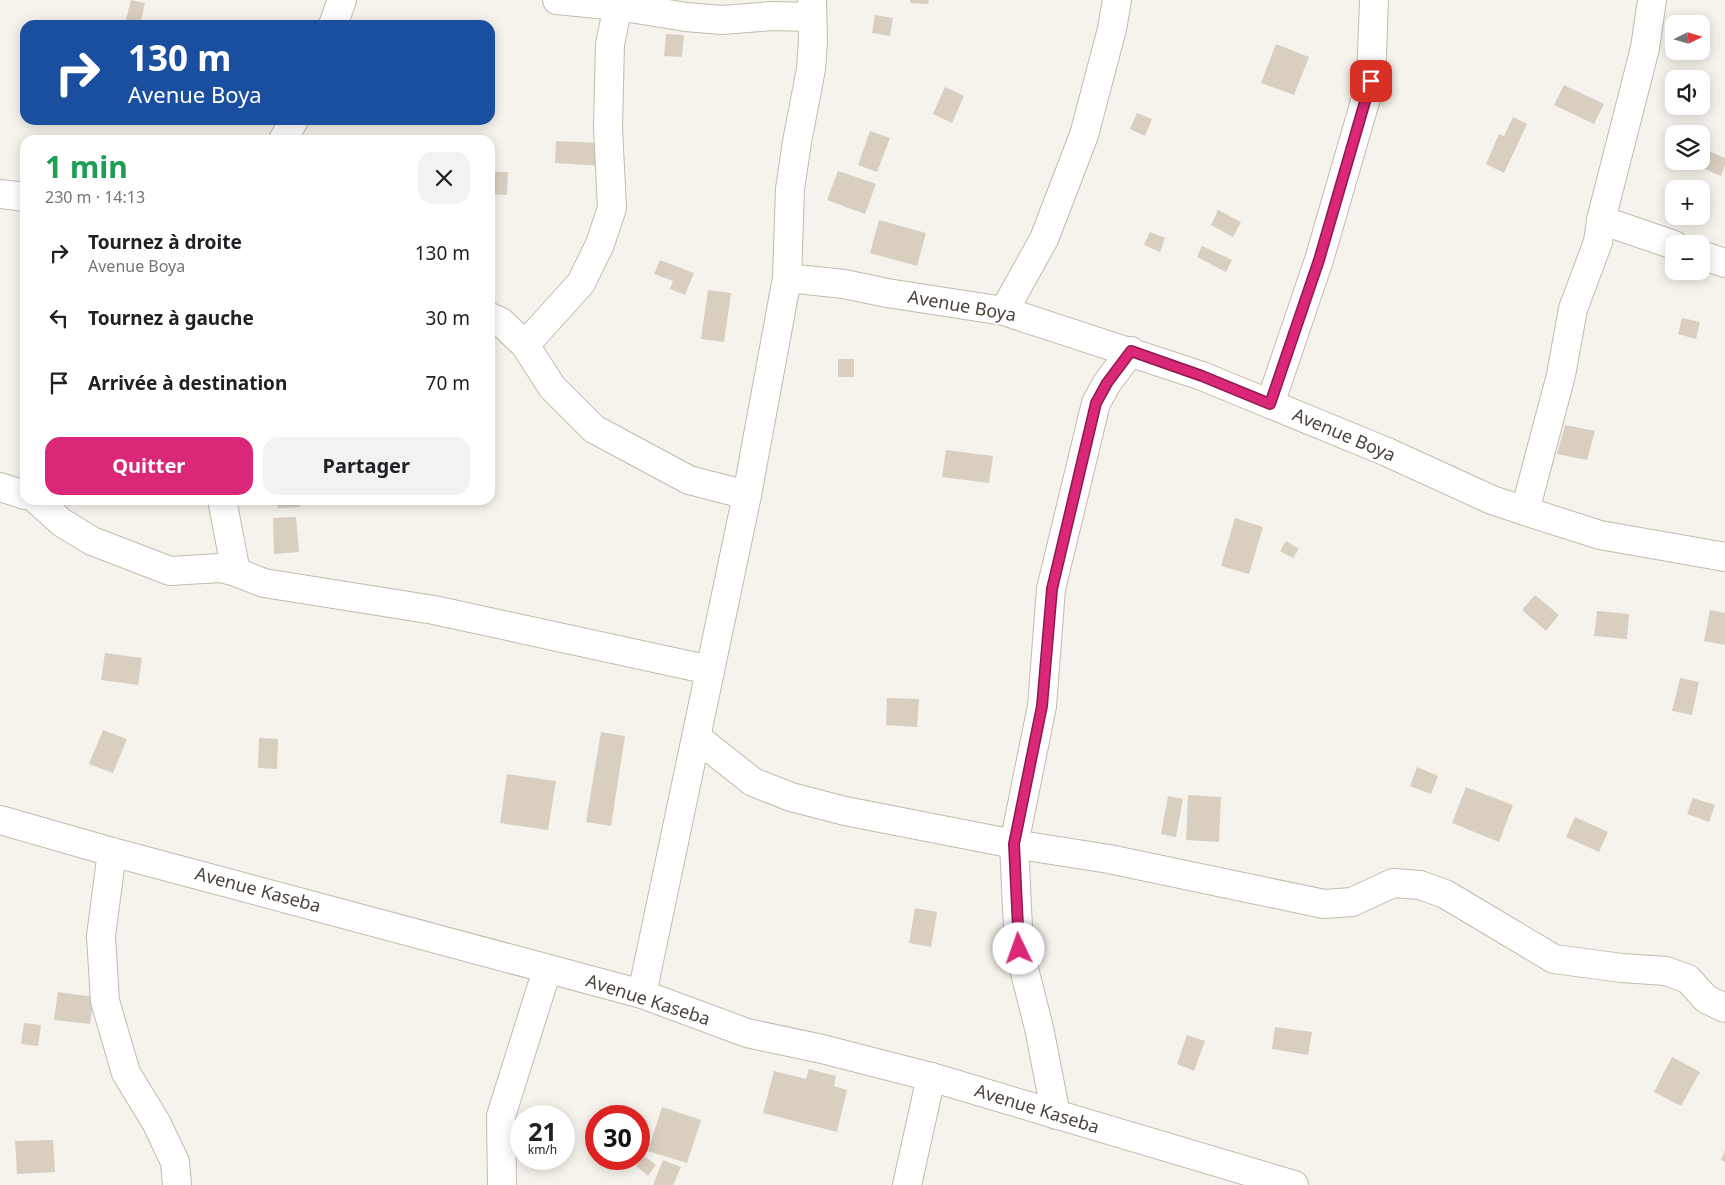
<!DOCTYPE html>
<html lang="fr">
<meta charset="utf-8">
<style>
:root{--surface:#fff;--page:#f2f2f2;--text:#202124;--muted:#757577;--accent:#db2777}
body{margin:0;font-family:"Noto Sans",sans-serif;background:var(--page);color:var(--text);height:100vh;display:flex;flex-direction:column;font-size:19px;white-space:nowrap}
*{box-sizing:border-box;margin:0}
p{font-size:16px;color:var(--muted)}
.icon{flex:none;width:28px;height:28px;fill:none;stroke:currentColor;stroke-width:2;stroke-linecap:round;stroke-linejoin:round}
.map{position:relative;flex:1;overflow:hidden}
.details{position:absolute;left:20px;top:135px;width:475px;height:370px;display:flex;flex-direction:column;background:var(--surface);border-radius:15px;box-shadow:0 2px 12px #0003}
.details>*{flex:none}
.guide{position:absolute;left:20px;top:20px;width:475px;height:105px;border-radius:15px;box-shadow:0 2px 12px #0003;background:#1a4fa0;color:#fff;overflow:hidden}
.needle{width:32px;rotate:85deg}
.buttons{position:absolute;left:1665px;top:15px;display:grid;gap:10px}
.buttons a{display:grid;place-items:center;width:45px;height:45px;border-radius:10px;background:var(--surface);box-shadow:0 2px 12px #0003;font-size:25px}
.speed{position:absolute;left:510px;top:1105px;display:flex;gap:10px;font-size:25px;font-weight:700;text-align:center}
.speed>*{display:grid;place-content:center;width:65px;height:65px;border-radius:50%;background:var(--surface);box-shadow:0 2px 12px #0003;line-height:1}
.speed small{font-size:12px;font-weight:400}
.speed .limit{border:8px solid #d22;background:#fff;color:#111}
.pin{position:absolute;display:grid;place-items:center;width:42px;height:42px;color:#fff;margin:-21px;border-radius:10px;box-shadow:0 2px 8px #0006}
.me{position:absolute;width:55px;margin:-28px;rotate:357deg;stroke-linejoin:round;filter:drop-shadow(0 0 4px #0008)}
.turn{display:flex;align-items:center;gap:18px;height:105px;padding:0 25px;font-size:22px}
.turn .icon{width:65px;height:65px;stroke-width:2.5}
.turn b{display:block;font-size:35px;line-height:42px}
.round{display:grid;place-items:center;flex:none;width:52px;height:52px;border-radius:15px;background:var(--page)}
.summary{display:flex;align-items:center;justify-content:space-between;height:85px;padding:0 25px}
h1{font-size:30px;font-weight:700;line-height:38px;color:#1e9e55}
.button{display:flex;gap:10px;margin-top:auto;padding:10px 25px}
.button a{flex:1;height:58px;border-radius:15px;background:var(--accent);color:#fff;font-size:20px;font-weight:700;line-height:58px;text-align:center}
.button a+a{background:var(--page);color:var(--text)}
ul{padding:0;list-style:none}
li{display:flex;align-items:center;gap:15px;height:65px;padding:0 25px}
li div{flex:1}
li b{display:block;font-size:19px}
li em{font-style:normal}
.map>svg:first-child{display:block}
.building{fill:#d8cfc1}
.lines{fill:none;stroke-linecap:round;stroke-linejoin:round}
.minor-casing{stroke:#c2bbae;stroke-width:30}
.minor{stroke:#fff;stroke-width:28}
.route-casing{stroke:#8e194d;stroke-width:12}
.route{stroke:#db2777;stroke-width:9}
.labels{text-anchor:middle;stroke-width:4;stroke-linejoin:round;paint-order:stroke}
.street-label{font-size:18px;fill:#4b4439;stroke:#fff}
</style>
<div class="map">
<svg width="1725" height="1185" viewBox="0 0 1725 1185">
<rect width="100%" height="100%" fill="#f6f3ec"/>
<g class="building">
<polygon points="131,0 145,3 140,25 125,23"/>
<polygon points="910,0 929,0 928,4 910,3"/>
<polygon points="875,15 893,18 890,36 872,33"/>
<polygon points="666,34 684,35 682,57 664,56"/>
<polygon points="1276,44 1309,57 1294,95 1261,83"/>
<polygon points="1564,85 1604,104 1594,124 1554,105"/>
<polygon points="945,87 964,96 952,123 933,114"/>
<polygon points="1137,113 1152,119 1145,136 1130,129"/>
<polygon points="1513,117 1527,124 1504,173 1486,164 1499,134 1504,136"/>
<polygon points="870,131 890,138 877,172 858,165"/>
<polygon points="556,141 602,143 601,166 555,163"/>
<polygon points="1701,148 1725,158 1725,165 1721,176 1687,161 1701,161"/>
<polygon points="838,171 876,184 865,214 827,200"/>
<polygon points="490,172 508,172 507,195 490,194"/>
<polygon points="1218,210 1241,222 1233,237 1211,225"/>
<polygon points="879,220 926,233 917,266 870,253"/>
<polygon points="1150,232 1165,238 1160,252 1144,245"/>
<polygon points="1202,246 1232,260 1226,272 1197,257"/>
<polygon points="660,260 694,273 685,295 670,289 673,281 654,274"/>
<polygon points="708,290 731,293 724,342 701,339"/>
<polygon points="1682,318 1700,322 1696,339 1678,334"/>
<rect x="838" y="359" width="16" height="18"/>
<polygon points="1565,425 1595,431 1587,460 1557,454"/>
<polygon points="946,450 993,456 989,483 942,477"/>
<polygon points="277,500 299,500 300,507 278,508"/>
<polygon points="296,517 299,552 274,554 273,518"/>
<polygon points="1235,518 1263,527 1249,574 1221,566"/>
<polygon points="1286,541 1299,549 1293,558 1280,551"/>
<polygon points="1535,595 1559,615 1546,631 1522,610"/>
<polygon points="1710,610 1725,613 1725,645 1704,641"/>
<polygon points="1597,611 1629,614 1627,639 1594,636"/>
<polygon points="105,653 142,658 138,685 101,680"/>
<polygon points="1680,678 1699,682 1692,715 1672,711"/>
<polygon points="887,698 919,699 917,727 886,725"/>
<polygon points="103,730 127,739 113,773 89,764"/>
<polygon points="601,732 625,736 611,826 586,822"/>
<polygon points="259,738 278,739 277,769 258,768"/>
<polygon points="1417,767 1438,776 1431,794 1410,786"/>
<polygon points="507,774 556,781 548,830 500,823"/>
<polygon points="1466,787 1513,805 1499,842 1452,823"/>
<polygon points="1188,795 1221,797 1219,842 1186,840"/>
<polygon points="1168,796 1183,799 1176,837 1161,834"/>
<polygon points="1693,798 1715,805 1709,822 1687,814"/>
<polygon points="1575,817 1608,832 1599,852 1566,837"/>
<polygon points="915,908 937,912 931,947 909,943"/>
<polygon points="58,992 94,997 90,1024 54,1020"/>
<polygon points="24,1023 41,1025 38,1046 21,1044"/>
<polygon points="1275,1027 1312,1032 1308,1055 1272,1049"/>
<polygon points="1187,1035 1205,1041 1194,1071 1177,1064"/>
<polygon points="1672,1057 1700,1072 1681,1106 1654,1092"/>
<polygon points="809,1069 836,1076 834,1086 847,1090 837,1132 763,1113 774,1071 806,1079"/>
<polygon points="662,1107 701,1120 687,1163 648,1151"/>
<polygon points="53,1140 55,1172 17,1174 15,1141"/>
<polygon points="1725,1150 1725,1162 1721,1160"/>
<polygon points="644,1156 656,1165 648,1176 636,1166"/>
<polygon points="663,1160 681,1167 673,1185 653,1185"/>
</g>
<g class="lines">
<g class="minor-casing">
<g id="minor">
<polyline points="615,0 618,6 686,17 722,20 773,16 812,17"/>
<polyline points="333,25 342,0"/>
<polyline points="283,140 294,120"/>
<polyline points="0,194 25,197"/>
<polyline points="1601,220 1674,245"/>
<polyline points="1701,255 1725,263"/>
<polyline points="787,278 844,284 887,293 1004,311 1202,376 1387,452 1492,500 1525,511 1600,535 1725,557"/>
<polyline points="1004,311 1044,239 1084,135 1112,29 1117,0"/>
<polyline points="490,317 501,322 525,345 552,387 594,429 689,480 747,495"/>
<polyline points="525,345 581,283 600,244 612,208 608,128 610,44 618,6 557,0"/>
<polyline points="1270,404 1319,260 1371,81 1374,0"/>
<polyline points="0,487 25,495"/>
<polyline points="37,500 61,522 92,541 170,571 220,568 236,572 264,583 434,610 710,670"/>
<polyline points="222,500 236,572"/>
<polyline points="1525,511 1561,375 1573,309 1598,242 1601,220 1645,48 1652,0"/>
<polyline points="696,737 753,782 791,797 845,811 1014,844 1109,859 1324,904 1352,902 1393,883 1420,885 1445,894 1554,959 1622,968 1666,971 1688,979 1706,999 1725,1008"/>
<polyline points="0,820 112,852 642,994 747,1033 822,1049 931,1077 1294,1185"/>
<polyline points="112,852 101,936 105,1001 126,1073 156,1122 175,1162 177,1185"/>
<polyline points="642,994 747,495 787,278 790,189 797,142 811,69 813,41 812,0"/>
<polyline points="1056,1115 1039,1028 1019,949 1014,844 1042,706 1051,589 1096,403 1107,383 1131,351"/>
<polyline points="502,1185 501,1116 547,970"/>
<polyline points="907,1185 931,1077"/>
</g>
</g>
<use href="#minor" class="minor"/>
</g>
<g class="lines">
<g class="route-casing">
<polyline id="route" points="1019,949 1014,844 1042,706 1052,589 1096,403 1107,383 1131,351 1202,376 1270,404 1319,260 1371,81"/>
</g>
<use href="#route" class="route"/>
</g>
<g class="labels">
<g class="street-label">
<text transform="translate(962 306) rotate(10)" y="6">Avenue Boya</text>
<text transform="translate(1344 435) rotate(23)" y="6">Avenue Boya</text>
<text transform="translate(258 890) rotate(15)" y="6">Avenue Kaseba</text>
<text transform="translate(648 1000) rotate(18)" y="6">Avenue Kaseba</text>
<text transform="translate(1037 1109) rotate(17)" y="6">Avenue Kaseba</text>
</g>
</g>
</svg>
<div class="buttons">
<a><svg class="needle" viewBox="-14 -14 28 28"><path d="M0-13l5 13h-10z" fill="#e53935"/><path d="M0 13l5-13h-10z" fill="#757577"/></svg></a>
<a><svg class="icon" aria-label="sound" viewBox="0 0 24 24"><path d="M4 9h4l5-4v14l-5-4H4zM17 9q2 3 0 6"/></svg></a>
<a><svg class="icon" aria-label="layers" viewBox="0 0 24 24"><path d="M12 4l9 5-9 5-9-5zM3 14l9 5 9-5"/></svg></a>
<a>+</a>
<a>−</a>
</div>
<div class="speed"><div>21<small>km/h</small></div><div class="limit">30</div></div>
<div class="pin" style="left:1371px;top:81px;background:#d93025"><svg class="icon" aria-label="arrive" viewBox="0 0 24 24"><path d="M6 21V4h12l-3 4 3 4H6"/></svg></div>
<svg class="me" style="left:1019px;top:949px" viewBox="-20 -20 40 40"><circle r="19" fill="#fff"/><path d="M0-13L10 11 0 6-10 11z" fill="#db2777"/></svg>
<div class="guide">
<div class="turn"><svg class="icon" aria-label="right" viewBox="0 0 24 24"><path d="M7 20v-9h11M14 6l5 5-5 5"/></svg><div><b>130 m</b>Avenue Boya</div></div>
</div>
<section class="details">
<div class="summary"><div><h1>1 min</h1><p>230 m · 14:13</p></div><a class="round"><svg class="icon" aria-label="close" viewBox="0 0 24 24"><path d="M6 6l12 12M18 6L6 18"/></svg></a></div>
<ul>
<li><svg class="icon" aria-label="right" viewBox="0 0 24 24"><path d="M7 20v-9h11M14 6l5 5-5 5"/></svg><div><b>Tournez à droite</b><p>Avenue Boya</p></div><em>130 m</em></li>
<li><svg class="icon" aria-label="left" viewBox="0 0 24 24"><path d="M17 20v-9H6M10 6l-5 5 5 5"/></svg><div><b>Tournez à gauche</b></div><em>30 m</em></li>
<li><svg class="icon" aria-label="arrive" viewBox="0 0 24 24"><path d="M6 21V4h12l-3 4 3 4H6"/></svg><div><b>Arrivée à destination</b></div><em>70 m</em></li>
</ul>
<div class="button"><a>Quitter</a><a>Partager</a></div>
</section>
</div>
